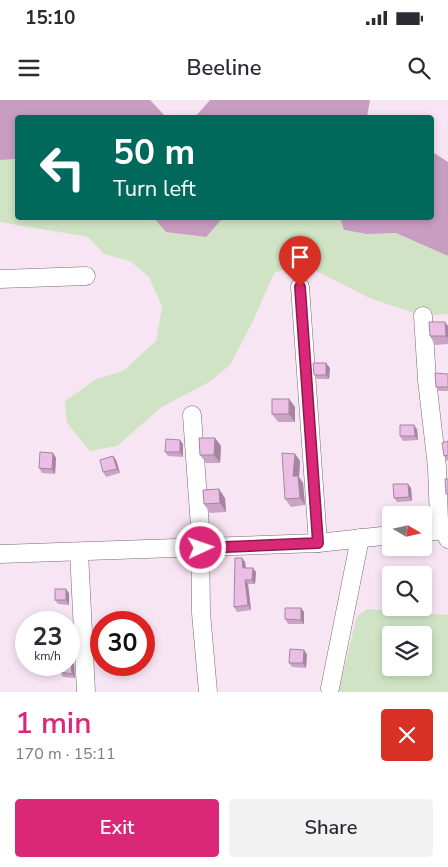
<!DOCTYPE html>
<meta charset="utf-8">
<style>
:root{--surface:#fff;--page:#f2f2f3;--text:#2b2b33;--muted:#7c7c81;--accent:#db2777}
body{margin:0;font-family:"Nunito Sans",sans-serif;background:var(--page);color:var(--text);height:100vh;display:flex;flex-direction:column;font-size:19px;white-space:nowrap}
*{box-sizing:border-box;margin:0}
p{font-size:16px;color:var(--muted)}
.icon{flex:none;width:28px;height:28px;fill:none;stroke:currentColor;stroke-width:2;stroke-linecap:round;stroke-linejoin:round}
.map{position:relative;height:592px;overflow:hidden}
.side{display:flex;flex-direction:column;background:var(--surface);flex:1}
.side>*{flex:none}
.hud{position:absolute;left:15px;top:15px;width:419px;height:105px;border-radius:5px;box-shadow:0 2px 8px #0003;background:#00695c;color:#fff;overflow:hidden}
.needle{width:32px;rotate:99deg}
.controls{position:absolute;left:382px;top:406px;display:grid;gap:10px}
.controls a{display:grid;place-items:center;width:50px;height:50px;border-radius:5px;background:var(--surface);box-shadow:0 2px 8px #0003;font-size:25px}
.speed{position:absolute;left:15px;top:511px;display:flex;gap:10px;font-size:25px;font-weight:700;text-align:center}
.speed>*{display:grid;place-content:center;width:65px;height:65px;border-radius:50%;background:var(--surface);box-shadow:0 2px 8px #0003;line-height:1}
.speed small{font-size:12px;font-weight:400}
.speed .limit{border:8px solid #d22;background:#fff;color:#111}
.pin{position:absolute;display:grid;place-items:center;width:42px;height:42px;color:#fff;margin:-51px -21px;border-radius:50% 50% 50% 0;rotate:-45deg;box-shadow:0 0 5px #0007}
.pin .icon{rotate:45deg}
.me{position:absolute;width:55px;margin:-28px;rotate:87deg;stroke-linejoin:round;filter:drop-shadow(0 0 4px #0008)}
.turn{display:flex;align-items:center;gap:18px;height:105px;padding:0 15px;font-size:22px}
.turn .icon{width:65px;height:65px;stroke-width:2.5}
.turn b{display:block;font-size:35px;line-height:42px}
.round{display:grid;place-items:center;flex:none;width:52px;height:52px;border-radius:5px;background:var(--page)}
.head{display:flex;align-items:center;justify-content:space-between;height:85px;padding:0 15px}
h1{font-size:30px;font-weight:600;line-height:38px;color:var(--accent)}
.primary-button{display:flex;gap:10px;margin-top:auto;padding:10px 15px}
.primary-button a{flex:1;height:58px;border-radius:5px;background:var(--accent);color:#fff;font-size:20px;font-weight:600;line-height:58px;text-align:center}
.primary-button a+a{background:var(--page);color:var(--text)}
.status{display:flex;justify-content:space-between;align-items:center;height:35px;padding:0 25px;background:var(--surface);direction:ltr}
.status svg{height:14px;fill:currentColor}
header{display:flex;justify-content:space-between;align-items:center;height:65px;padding:0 15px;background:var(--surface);font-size:22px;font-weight:600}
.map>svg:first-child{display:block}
.green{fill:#d0e4c5;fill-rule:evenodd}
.water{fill:#c89dc1}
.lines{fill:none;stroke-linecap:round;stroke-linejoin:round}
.street-casing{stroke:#786875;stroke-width:19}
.street{stroke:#fff;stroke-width:18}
.wall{fill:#caa4c5}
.shaded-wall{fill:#a486a0}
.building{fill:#ebbfe5;stroke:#a486a0}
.route-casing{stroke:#8e194d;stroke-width:12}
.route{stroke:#db2777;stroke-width:9}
</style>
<div class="status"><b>15:10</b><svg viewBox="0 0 49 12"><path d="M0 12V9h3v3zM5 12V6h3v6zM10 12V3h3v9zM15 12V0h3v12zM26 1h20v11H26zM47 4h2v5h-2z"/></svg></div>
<header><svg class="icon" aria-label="menu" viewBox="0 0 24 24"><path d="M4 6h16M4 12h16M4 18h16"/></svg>Beeline<svg class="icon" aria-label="search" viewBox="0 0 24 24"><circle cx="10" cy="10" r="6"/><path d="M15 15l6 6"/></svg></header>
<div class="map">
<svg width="448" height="592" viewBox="0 0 448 592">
<rect width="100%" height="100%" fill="#f8e5f4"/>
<g class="green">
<polygon points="17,59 18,118 154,118 167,132 205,137 223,118 340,118 344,130 367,134 396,133 448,156 448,214 423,216 369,198 301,163 274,173 253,221 230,265 209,282 162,307 117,346 90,351 67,323 65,301 96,279 123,271 156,241 162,207 149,177 130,161 104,154 88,137 0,122 0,60"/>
<path d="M367,509L448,515V592H338L357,516ZM391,535H424V568H391Z"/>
</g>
<g class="water">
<polygon points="0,0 150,0 166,17 18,18 17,59 0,60"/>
<polygon points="210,0 370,0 367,17 195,17"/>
<polygon points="431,51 448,62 448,156 396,133 367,134 344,130 340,118 431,118"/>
<polygon points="154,118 223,118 206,137 166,132"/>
</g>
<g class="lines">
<g class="street-casing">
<g id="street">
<polyline points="0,179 86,176"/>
<polyline points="300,187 318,443"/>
<polyline points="423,216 427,280 437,367 439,420 448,439"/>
<polyline points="192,315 200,427 201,513 208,592"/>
<polyline points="424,432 448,430"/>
<polyline points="79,452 86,592"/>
<polyline points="0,454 318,443 391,435"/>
<polyline points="330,588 360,438"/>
</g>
</g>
<use href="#street" class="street"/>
</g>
<g class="wall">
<polygon points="448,226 448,244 435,245 430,236"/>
<polygon points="330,268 329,279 317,279 314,275"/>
<polygon points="448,274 448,291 439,291 436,287"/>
<polygon points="289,299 295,307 295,322 278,322 272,314"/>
<polygon points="417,329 418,340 403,341 400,336"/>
<polygon points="215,338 221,346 220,363 206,363 200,355"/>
<polygon points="448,341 448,360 447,361 444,356"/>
<polygon points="183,344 183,357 168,356 165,352"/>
<polygon points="53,353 56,358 55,374 42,373 39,368"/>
<polygon points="295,354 300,361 299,377 303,383 305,405 291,407 285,399"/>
<polygon points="113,356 116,360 120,373 106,377 103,372"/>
<polygon points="408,384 411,388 412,401 397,402 394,398"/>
<polygon points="225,398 226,412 210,413 204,404"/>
<polygon points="242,458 245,462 246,468 256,472 255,484 248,484 251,510 237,512 234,507"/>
<polygon points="69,493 69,505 58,504 55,500"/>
<polygon points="304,512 304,524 288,524 285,519"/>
<polygon points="307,554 306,568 292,567 289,563"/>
<polygon points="71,560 74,564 75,578 63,577 60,572"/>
</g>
<g class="shaded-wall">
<polygon points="445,222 448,226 448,239 446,236"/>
<polygon points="326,263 330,268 329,279 326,275"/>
<polygon points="289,299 295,307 295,322 289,314"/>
<polygon points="414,325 417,329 418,340 415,336"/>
<polygon points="215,338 221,346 220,363 214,355"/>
<polygon points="180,340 183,344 183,357 180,352"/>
<polygon points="53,353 56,358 55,374 52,369"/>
<polygon points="295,354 300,361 299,377 303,383 305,405 300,398 293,376"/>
<polygon points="113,356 116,360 120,373 117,369"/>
<polygon points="408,384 411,388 412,401 409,397"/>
<polygon points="219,389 225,398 226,412 220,403"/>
<polygon points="242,458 245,462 246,472 243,468"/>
<polygon points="253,468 256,472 255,484 252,480"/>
<polygon points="245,480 248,484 251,510 248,505"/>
<polygon points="66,489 69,493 69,505 66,500"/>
<polygon points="301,508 304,512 304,524 301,520"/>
<polygon points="304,550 307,554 306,568 303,563"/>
<polygon points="71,560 74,564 75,578 72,574"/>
</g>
<g class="building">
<polygon points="429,222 445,222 446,236 430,236"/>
<polygon points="313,263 326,263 326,275 314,275"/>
<polygon points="435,273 448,274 448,287 436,287"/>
<rect x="272" y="299" width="17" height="15"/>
<polygon points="400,325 414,325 415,336 400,336"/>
<polygon points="199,338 215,338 214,355 200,355"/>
<polygon points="166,339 180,340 180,352 165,352"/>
<polygon points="448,341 448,355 444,356 442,343"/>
<polygon points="40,352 53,353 52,369 39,368"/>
<polygon points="282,353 295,354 293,376 298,376 300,398 285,399"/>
<polygon points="113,356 117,369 103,372 100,360"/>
<polygon points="445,379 448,379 448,394 446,394"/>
<polygon points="393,384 408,384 409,397 394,398"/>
<polygon points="219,389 220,403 204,404 203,390"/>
<polygon points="235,458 242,458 243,468 253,468 252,480 245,480 248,505 234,507"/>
<rect x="55" y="489" width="11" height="11"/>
<polygon points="285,508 301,508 301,520 285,519"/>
<polygon points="290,549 304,550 303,563 289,563"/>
<polygon points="69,559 71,560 72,574 60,572 61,565 69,565"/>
</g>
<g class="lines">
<g class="route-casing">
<polyline id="route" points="201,448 318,443 300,187"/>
</g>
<use href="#route" class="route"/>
</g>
</svg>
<div class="controls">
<a><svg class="needle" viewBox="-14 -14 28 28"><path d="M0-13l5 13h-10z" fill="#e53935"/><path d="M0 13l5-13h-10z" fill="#7c7c81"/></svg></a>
<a><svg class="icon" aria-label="search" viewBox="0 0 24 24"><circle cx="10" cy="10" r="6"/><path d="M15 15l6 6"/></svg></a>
<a><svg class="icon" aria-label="layers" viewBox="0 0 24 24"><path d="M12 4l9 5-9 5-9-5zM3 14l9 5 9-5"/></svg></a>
</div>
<div class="speed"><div>23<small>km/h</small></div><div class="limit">30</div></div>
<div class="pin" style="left:300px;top:187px;background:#d93025"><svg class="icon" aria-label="arrive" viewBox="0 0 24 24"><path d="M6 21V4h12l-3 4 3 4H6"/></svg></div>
<svg class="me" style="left:201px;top:448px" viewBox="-20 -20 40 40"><circle r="17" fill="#db2777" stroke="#fff" stroke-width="3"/><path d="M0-11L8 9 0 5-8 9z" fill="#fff"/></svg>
<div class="hud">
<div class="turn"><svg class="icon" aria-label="left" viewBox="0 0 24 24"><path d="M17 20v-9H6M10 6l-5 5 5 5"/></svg><div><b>50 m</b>Turn left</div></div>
</div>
</div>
<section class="side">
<div class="head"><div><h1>1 min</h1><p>170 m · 15:11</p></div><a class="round" style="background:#d93025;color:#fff"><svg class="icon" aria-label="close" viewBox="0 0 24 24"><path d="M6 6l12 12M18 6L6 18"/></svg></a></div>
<div class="primary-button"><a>Exit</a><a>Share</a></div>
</section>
